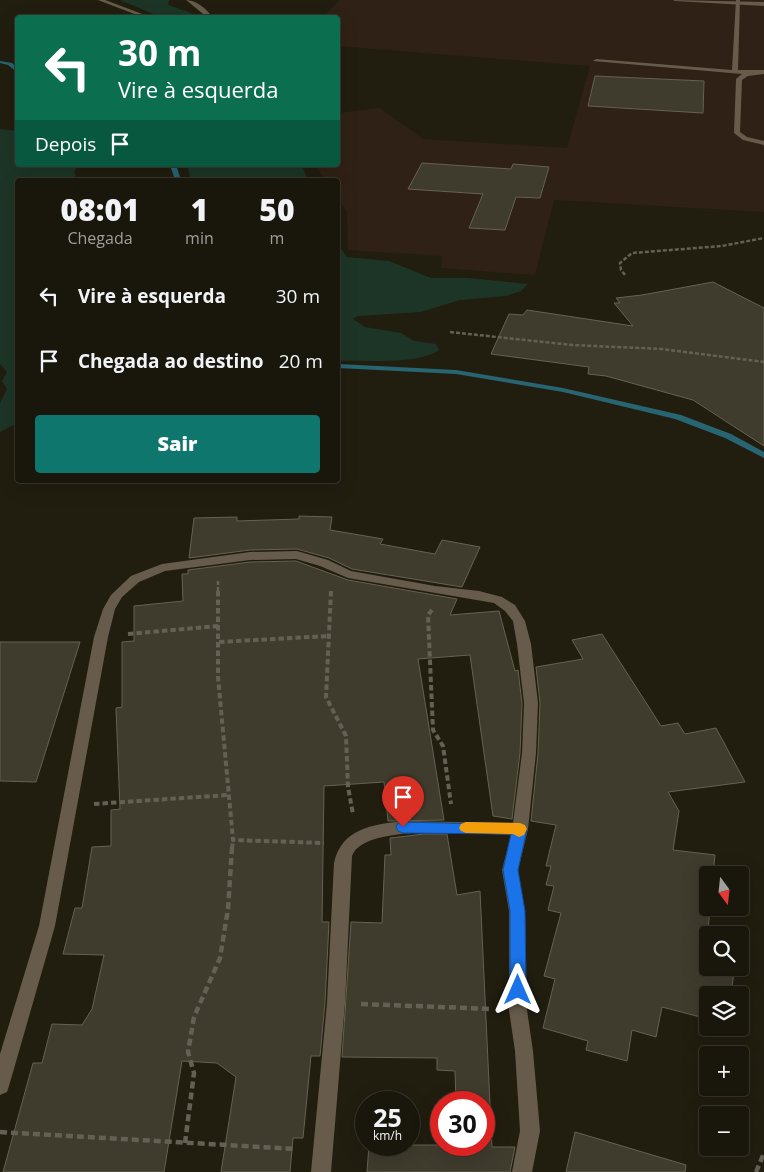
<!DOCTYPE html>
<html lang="pt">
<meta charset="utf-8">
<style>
:root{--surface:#19160c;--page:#221f15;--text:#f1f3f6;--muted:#9f9f9d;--line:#37352d;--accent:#0f766e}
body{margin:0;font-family:"Open Sans",sans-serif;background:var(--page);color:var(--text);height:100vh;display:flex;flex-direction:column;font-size:19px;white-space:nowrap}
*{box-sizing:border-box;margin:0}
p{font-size:16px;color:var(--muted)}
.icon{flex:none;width:28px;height:28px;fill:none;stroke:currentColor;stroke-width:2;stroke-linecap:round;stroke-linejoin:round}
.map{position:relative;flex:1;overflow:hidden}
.panel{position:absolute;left:15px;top:178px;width:325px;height:305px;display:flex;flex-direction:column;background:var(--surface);border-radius:5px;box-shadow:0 5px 20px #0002,0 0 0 1px var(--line)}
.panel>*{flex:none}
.hud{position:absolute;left:15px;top:15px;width:325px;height:152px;border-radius:5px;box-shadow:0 5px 20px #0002,0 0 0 1px var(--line);background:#0b6e4f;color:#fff;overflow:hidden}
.needle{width:32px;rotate:165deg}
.tools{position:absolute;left:699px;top:866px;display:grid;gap:10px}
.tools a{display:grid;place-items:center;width:50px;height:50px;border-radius:5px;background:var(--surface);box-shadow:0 5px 20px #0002,0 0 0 1px var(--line);font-size:25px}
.speed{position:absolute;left:355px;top:1091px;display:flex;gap:10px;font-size:25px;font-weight:700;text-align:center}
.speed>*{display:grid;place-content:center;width:65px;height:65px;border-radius:50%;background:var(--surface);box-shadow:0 5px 20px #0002,0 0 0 1px var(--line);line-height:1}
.speed small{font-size:12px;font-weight:400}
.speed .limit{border:8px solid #d22;background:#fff;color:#111}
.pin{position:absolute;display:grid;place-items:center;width:42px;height:42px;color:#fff;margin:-51px -21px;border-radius:50% 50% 50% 0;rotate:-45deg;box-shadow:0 0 5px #0007}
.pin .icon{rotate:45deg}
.me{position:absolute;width:55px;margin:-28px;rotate:0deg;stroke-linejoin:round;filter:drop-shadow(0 0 4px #0008)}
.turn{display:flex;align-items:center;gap:18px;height:105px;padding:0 20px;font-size:22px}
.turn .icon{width:65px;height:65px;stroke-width:2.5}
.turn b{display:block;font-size:35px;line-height:42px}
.then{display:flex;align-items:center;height:48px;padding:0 20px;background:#0003;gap:10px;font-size:19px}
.eta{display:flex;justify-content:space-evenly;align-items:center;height:85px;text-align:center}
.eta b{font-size:30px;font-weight:800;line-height:35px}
.button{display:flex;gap:10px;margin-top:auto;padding:10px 20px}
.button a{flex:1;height:58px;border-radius:5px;background:var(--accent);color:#fff;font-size:20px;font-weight:800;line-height:58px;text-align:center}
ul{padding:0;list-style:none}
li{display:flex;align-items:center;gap:15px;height:65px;padding:0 20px}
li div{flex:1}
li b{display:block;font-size:19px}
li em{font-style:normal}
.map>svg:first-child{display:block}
.commercial{fill:#302116}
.green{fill:#1d3526}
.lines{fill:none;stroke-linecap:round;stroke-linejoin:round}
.stream{fill:#276572;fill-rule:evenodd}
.building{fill:#3f3b2d;stroke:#656252}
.path-far2{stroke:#636154;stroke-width:2.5;stroke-dasharray:4 2;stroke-linecap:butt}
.path-far1{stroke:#636154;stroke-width:4;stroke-dasharray:5.5 3;stroke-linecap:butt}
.path{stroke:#636154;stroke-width:4.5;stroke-dasharray:7 4;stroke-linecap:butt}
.lane{fill:#675c4b;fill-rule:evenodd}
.street{fill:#675c4b;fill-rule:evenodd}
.route{fill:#1a73e8;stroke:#114b97}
.slow{fill:#f59e0b}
</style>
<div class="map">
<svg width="764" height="1172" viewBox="0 0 764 1172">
<rect width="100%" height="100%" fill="#211e10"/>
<polygon class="commercial" points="340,0 764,0 764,212 554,200 535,275 441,268 442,256 348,250 347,212 338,198 338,180 325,180 315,165 338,165 338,113 380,108 423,139 567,148 590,66 338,46 338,18 323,17"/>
<g class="green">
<polygon points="120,0 169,0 168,5 191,13 194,17 161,17"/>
<polygon points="0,129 17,131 18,165 78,165 74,172 76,176 71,180 18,180 17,423 0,432 0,403 7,389 2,381 7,372 0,364"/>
<polygon points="187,165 295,165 303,168 308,180 191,180"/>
<path d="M338,232L340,247L347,257L389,261L431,278H468L528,284L521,291L506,296L460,300L421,312L358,316L353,319L365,327L401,333L414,341L436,344L439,350C419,365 363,360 338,361Z"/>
</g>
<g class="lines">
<g class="stream">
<polygon points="0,61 12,63 18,69 18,73 8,65 0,63"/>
<polygon points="170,165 176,165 181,180 175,180"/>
<polygon points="338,364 456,370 563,388 681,415 731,434 764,452 764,458 725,438 675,419 563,392 456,374 338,368"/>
</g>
</g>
<g class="building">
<polygon points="595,76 704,81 703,113 588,106"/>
<polygon points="422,163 511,169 513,164 549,167 540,198 516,197 505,230 469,228 483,194 408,189"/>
<polygon points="713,282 764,308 764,446 693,400 606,376 588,374 589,367 491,354 509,314 523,315 527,310 633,326 614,303 620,303 616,298 642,295"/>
<polygon points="299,516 332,517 330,530 383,539 380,544 435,554 442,540 480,547 462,587 352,569 329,558 297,549 250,550 189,558 194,518 237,517 237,521 299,519"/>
<polygon points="296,561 348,580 457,599 450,615 499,611 515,671 518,670 522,703 520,753 512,819 493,816 470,655 418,659 444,820 388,821 384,782 324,786 322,922 329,922 325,1003 320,1056 311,1056 303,1138 293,1138 290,1172 221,1172 236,1077 217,1063 182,1061 164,1172 3,1172 33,1063 42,1063 52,1024 82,1025 92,1009 104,955 63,954 75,908 82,908 92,847 111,846 111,810 120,809 116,708 122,707 122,642 134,641 134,606 183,601 182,574 188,574 188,570 250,562"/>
<polygon points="602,634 661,726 678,723 685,734 716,728 745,782 668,792 679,811 673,850 715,855 713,875 708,875 708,908 710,908 705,965 734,972 731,995 708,995 708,1019 662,1007 656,1037 632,1030 627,1061 586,1050 588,1041 543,1028 555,979 544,976 561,913 548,910 554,886 546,885 551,866 546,866 556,825 531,821 538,753 540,703 536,667 583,659 572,640"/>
<polygon points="0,642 80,642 36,782 0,781"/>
<polygon points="424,834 447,834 457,895 480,891 492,1147 515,1147 510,1172 367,1172 369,1145 484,1145 484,1102 456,1102 455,1071 437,1070 437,1058 342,1057 351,922 382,923 385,855 391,855 390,838"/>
<polygon points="575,1132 686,1165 685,1172 566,1172"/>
</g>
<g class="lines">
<g class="path-far2">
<polyline points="625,275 621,270 620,263 632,253 722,246 764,238"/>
<polyline points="450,332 572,345 662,349 764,362"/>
<polyline points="218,581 218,593"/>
</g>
<g class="path-far1">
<polyline points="218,591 218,677 233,840 324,843"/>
<polyline points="331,591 326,697 346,736 348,787 353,814"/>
<polyline points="432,610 428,615 433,730 443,746 451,804"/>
<polyline points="128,634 219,626"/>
<polyline points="219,642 329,636"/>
<polyline points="94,804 228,795"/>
<polyline points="232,849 233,840"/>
</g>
<g class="path">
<polyline points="361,1004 492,1009"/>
<polyline points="0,1132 296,1149"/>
<polyline points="185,1143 194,1073 188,1052 194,1017 220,958 228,909 232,848"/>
<polyline points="756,1172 764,1153"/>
</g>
<polygon class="lane" points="736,0 740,0 738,70 764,70 764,74 748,76 742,80 740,132 747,137 764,141 764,145 743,140 734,133 736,79 742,74 593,61 596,59 732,70"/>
<g class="street">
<polygon points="98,0 105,0 153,18 145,18"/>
<path d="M186,0C196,0 207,9 213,18H208Z"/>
<polygon points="673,0 764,2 764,6 675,1"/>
<path d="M297,551L328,560L351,571L435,586L479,591L502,597L515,605L525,621L531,644L538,703L536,753L528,829L518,870L525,911L527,1010L533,1051L540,1131L532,1172H512L520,1131L515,1051L509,1010V911L502,870L511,835C480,834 363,822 352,856L345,1003L331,1172H311L327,1003L334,863C342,828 372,825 403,821L513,823L522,753L524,703L517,644L513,621L505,611L494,603L348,578L320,566L296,559L250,560L165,571L139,582L122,597L115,609L108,637L55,926L9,1086L7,1092L0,1095V1054L39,926L94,637L103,609L111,595L131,576L162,564L250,552Z"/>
</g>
</g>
<polygon class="route" points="403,822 525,825 527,829 518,870 525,911 526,990 524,995 518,997 512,995 510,990 510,911 503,870 511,834 403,833 398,831 396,827 398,823"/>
<polygon class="slow" points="466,822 520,823 525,825 527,829 524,835 519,837 513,834 466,833 461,831 459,828 461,824"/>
</svg>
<div class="tools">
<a><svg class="needle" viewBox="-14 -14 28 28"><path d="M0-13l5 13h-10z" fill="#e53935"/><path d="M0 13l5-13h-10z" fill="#9f9f9d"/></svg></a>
<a><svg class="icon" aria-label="search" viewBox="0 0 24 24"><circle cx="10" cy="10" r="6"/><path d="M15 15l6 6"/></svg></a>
<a><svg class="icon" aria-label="layers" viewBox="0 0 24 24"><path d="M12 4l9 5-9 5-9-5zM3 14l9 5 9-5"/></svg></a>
<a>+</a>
<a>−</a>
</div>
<div class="speed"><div>25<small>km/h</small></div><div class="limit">30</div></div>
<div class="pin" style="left:403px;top:827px;background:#d93025"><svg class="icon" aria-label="arrive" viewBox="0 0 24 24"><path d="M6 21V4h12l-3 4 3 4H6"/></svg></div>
<svg class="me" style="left:518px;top:990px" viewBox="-20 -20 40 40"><path d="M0-17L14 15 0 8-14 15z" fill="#1a73e8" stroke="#fff" stroke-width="4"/></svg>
<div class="hud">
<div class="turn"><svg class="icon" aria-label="left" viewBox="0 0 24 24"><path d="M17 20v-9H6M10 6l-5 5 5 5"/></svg><div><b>30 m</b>Vire à esquerda</div></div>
<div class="then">Depois<svg class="icon" aria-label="arrive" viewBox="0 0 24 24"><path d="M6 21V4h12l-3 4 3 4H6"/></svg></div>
</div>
<section class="panel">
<div class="eta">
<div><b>08:01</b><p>Chegada</p></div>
<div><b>1</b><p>min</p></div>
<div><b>50</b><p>m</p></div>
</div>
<ul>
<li><svg class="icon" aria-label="left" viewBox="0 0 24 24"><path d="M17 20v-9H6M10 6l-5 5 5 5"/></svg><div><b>Vire à esquerda</b></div><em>30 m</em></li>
<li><svg class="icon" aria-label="arrive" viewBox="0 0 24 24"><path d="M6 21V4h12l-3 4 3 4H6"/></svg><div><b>Chegada ao destino</b></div><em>20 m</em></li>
</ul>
<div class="button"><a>Sair</a></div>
</section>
</div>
